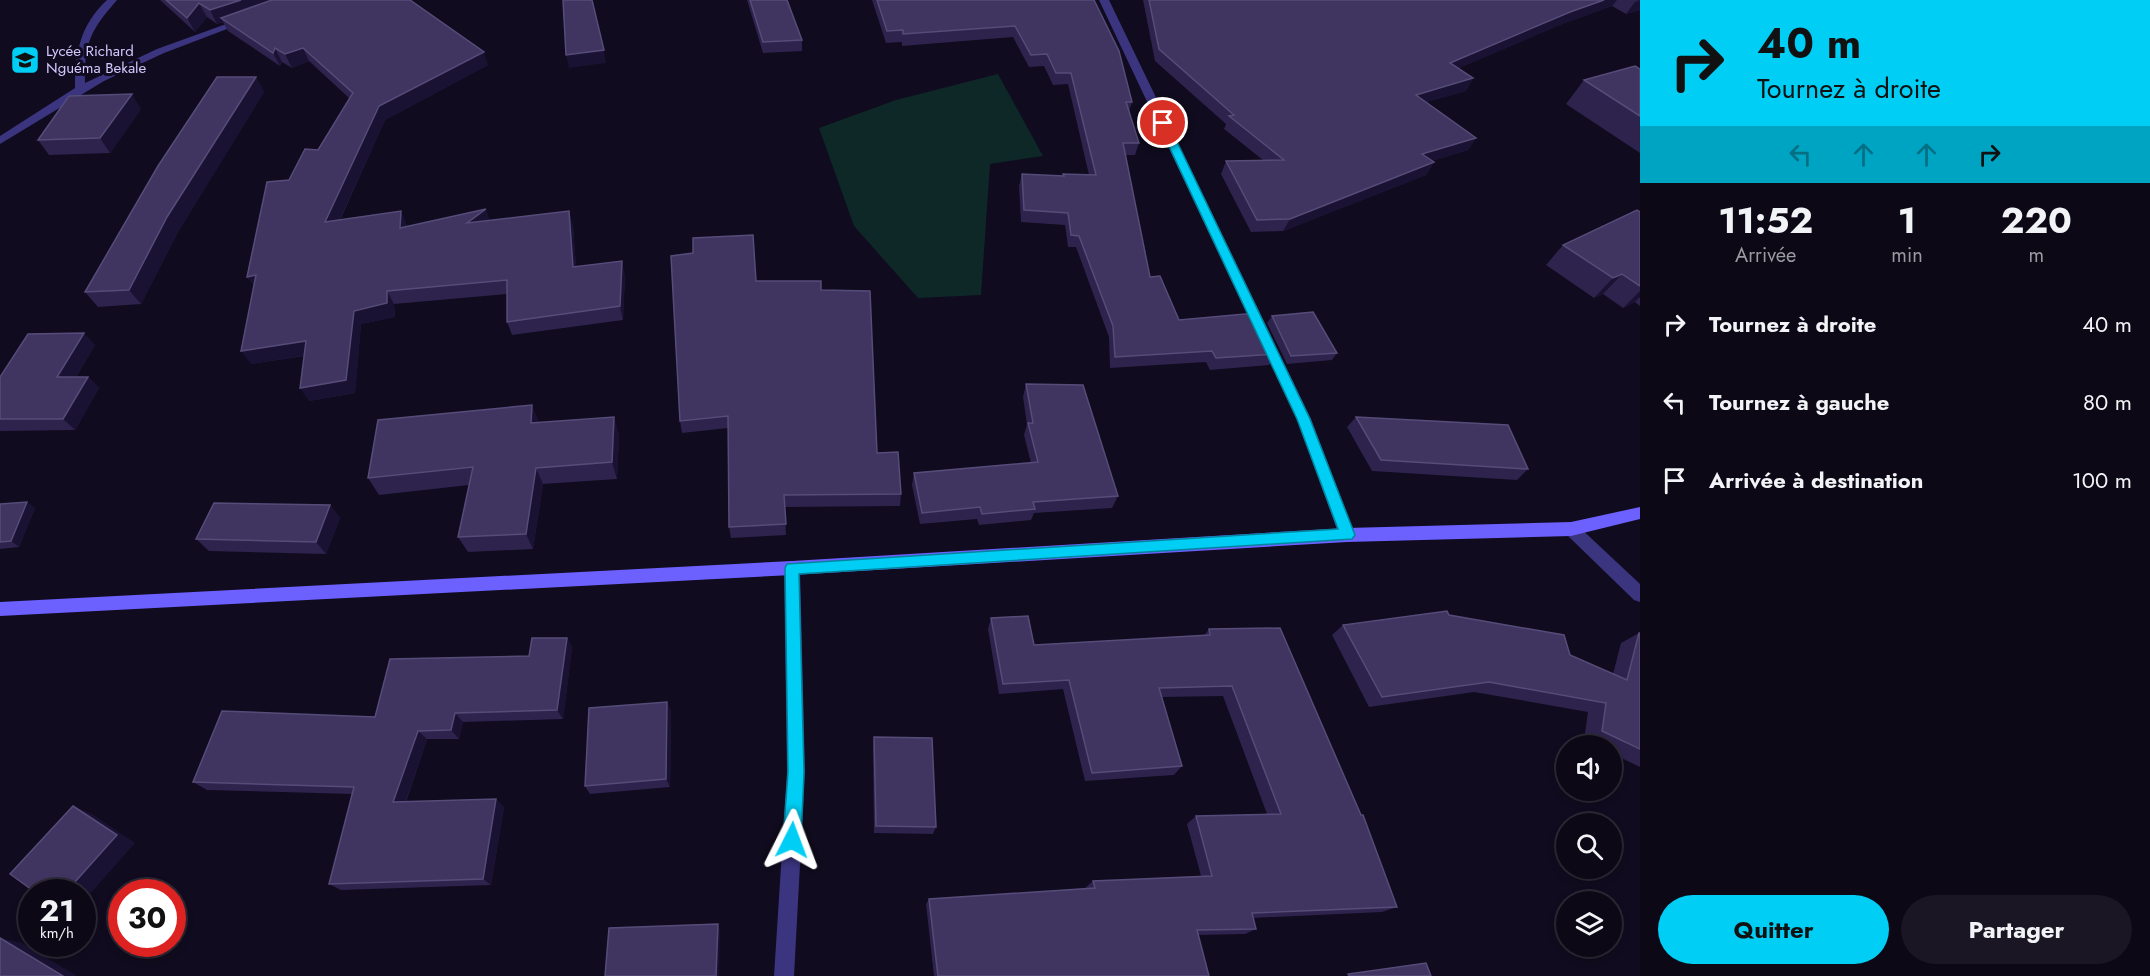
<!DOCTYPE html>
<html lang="fr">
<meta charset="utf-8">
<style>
:root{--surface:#0c0816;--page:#1a1623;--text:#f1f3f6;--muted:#9a9aa1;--line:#2c2935;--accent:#00cef4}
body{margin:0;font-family:Jost,sans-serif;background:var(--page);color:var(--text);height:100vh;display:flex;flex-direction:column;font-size:22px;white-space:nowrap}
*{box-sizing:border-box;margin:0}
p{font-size:20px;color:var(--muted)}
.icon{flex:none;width:33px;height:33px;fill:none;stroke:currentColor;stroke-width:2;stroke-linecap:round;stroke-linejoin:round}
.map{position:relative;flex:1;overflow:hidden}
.panel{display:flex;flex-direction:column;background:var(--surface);width:510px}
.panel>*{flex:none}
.hud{background:#00cef4;color:#111;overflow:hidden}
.tools{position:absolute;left:1556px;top:735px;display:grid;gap:12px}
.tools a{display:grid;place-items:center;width:66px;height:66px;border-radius:50%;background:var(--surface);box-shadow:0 3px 9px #0003,0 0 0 2px var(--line);font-size:30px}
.speed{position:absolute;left:18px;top:879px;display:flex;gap:12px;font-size:30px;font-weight:700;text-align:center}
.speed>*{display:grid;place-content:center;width:78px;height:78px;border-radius:50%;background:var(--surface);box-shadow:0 3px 9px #0003,0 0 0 2px var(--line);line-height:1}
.speed small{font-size:15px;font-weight:400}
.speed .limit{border:9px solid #d22;background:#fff;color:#111}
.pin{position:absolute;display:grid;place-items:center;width:51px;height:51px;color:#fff;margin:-26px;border:3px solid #fff;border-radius:50%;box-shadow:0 2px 6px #0007}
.me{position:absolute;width:66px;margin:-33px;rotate:3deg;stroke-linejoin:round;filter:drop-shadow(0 0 4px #0008)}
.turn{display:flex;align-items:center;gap:21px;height:126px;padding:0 18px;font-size:27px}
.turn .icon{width:78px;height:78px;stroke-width:2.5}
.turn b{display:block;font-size:42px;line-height:51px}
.lanes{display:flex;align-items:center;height:57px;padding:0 18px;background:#0003;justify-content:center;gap:30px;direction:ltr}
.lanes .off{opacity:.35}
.eta{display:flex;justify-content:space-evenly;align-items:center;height:102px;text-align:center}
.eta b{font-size:36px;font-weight:700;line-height:42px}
.action{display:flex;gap:12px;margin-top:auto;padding:12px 18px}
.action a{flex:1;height:69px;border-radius:36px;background:var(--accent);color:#111;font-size:24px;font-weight:700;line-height:69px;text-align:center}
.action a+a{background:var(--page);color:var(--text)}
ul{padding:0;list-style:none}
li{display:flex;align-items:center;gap:18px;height:78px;padding:0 18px}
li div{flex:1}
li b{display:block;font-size:22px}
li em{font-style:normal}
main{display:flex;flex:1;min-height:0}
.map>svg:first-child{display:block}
.green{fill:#0e2828}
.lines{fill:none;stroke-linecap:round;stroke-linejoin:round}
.minor{fill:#3b347f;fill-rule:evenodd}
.secondary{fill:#6c60ff;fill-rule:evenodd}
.wall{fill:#2d234d}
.shaded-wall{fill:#1a1232}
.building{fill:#3f3560;stroke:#564c79;stroke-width:1.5}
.route{fill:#00cef4;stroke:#00869f;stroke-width:1.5}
.labels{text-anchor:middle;stroke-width:6;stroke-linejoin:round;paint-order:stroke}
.far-poi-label{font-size:15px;fill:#d2c9ff;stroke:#100b1e;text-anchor:start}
</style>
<main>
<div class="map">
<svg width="1640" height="976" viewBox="0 0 1640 976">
<rect width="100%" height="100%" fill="#100b1e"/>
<polygon class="green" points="998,74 1043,156 990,164 981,295 918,298 854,226 819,128 896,100"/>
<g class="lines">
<g class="minor">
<path d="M107,0H117C91,30 84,42 85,83L157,49L240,19L248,21L164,53L104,81L0,144V136L75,88C75,53 80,25 107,0Z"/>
<polygon points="1099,0 1109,0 1311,419 1355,535 1352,540 1347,542 1342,540 1339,535 1297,419"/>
<polygon points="1571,522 1576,524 1640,584 1640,602 1634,600 1566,534 1563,529 1566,524"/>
<polygon points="792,561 798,563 800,568 805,772 794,976 774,976 787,772 784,568 786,563"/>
</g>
<polygon class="secondary" points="1640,507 1640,519 1571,536 1347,542 792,575 0,616 0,602 792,561 1347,528 1571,522"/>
</g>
<g class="wall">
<polygon points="160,0 410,0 488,65 385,120 340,220 407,225 407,226 490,220 573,225 576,267 625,275 623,320 512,335 507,322 507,294 394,304 395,317 361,324 355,393 309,401 304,356 251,364 289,180 318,150 349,98 309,61 292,68 282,62 280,66 228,31 223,22 217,24 207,17 195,32"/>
<polygon points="747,0 787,0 802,40 802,51 763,53"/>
<polygon points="872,0 1094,0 1132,102 1129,111 1139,143 1135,155 1125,155 1150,277 1179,320 1276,354 1269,365 1210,370 1206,362 1110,368 1109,337 1076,247 1068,247 1065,225 1021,222 1019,186 1022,174 1062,176 1063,174 1089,175 1068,84 1053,85 1044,66 1029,67 1013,37 902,46 902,42 886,43"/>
<polygon points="1143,0 1640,0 1640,10 1626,14 1612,6 1562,24 1459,68 1473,78 1466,91 1426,102 1476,138 1468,150 1432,161 1434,162 1426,175 1283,231 1251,232 1221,174 1226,161 1263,160 1224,129 1226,124 1155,61"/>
<polygon points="1640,69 1640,153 1566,104 1584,80"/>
<polygon points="256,77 264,92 178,232 141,304 98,307 85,292"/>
<polygon points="141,109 110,153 49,155 38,140"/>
<polygon points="1640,212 1640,306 1635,302 1623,308 1603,294 1594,298 1546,265 1563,245"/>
<polygon points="756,281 821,290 877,453 901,494 900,506 785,507 786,535 731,538 729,527 728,428 682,433 680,421"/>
<polygon points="1272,316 1337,353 1332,360 1287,364 1267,323"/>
<polygon points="95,345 76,377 88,377 99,388 75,430 0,431 0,377"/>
<polygon points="1026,384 1118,496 1112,508 1034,513 1031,520 979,525 977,519 920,524 912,485 914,473 1031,463 1024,435 1027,424 1023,397"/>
<polygon points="1356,417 1528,469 1517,480 1372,471 1347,427"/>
<polygon points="539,422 539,423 619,434 617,479 543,484 533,549 468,552 458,537 469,485 379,495 368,478"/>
<polygon points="0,504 35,508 19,547 0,549"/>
<polygon points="330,505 340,518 326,554 209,551 196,539"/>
<polygon points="1449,615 1570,655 1613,674 1621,643 1639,633 1640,633 1640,767 1611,753 1611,746 1595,746 1584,740 1588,712 1474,692 1369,707 1332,635 1343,625"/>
<polygon points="991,618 1034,645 1204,636 1209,629 1397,907 1382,912 1253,918 1256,929 1245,934 1198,935 1209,976 934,976 926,904 929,899 1087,889 1086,887 1093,881 1201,876 1187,824 1196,816 1267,814 1223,696 1162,697 1182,766 1174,775 1085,781 1063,689 999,694 988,629"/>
<polygon points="567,638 572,648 563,719 463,722 459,739 427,739 406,802 504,807 491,885 341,890 329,884 352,794 207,790 193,782 375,717 529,656"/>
<polygon points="667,702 671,712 670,787 590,794 585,786"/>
<polygon points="874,737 936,827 933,834 874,833 873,746"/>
</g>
<g class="shaded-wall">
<polygon points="241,0 289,0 221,18 223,22 217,24 210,10"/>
<polygon points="1604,0 1617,0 1612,6 1562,24 1443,75 1450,63 1570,12"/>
<polygon points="1640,0 1640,10 1626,14 1635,2"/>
<polygon points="199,3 207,17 195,32 187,18"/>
<polygon points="275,48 282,62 280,66 273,53"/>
<polygon points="303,48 309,61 292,68 285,54"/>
<polygon points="604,50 606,63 569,68 566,55"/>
<polygon points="484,52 488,65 385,120 332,236 325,222 379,106"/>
<polygon points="256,77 264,92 178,232 141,304 129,290 167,217"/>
<polygon points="1473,78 1466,91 1408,107 1416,95"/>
<polygon points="132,94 141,109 110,153 100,138"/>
<polygon points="1476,138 1468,150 1414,167 1422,154"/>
<polygon points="1434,162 1426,175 1283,231 1290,219"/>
<polygon points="486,209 491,223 467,223"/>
<polygon points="401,211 407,225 407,241 400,228"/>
<polygon points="569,211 573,225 577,281 573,267"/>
<polygon points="622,261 625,275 623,320 620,306"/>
<polygon points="1622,274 1603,294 1594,298 1613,278"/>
<polygon points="256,275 257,290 247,277"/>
<polygon points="387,291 394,304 395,317 361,324 355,393 309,401 300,388 354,311"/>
<polygon points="1640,291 1640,297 1635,302 1623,308"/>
<polygon points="84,333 95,345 69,388 57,377"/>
<polygon points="306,341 314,354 251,364 241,351"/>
<polygon points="88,377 99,388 75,430 63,419"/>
<polygon points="532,405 539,422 538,440 531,423"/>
<polygon points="614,417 619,434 617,479 612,462"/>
<polygon points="536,468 543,484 533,549 526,534"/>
<polygon points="27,502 35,508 19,547 11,541"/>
<polygon points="330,505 340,518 326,554 316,542"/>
<polygon points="567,638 572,648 563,719 557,710"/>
<polygon points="667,702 671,712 670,787 666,779"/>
<polygon points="455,713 463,722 459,739 451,730"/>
<polygon points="418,731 427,739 403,809 393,802"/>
<polygon points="496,799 504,807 491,885 483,879"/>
<polygon points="73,806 92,814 135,843 82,903 82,892 66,892"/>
<polygon points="718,924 720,930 719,976 716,976"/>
<polygon points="0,938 22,943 77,976 63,976"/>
</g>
<g class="building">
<polygon points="166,0 241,0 210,10 199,3 187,18"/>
<polygon points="272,0 410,0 484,52 379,106 325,222 401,211 400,228 486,209 467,223 569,211 573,267 622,261 620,306 507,322 507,280 387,291 387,303 354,311 346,380 300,388 306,341 241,351 256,275 247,277 267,182 289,180 305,149 318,150 353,93 303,48 285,54 275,48 273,53 221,18"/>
<polygon points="563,0 592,0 604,50 566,55"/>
<polygon points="750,0 787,0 802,40 763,42"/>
<polygon points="877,0 1094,0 1119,51 1132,102 1126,102 1139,143 1123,143 1150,277 1160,276 1179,320 1256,313 1276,354 1216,358 1212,351 1115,357 1113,326 1079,236 1071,235 1068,213 1024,210 1022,174 1064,176 1063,174 1096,175 1071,73 1056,73 1047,54 1031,55 1015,26 903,34 903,30 887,31"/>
<polygon points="1149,0 1604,0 1570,12 1450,63 1473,78 1416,95 1476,138 1422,154 1434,162 1290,219 1257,220 1226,161 1284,160 1229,116 1234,115 1159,49"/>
<polygon points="1635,66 1640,69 1640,116 1584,80"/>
<polygon points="217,77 256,77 167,217 129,290 85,292 158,166"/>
<polygon points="132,94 100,138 38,140 69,96"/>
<polygon points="1637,210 1640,212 1640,286 1622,274 1613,278 1563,245"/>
<polygon points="753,235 756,281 821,281 821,290 870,291 877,453 898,452 901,494 784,495 786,524 729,527 728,416 680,421 671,256 693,253 693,238"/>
<polygon points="1313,312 1337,353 1291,356 1272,316"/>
<polygon points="84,333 57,377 88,377 63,419 0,419 0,377 28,334"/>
<polygon points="1026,384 1083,385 1118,496 1033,502 1035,509 982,514 980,507 922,513 914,473 1038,462 1028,423 1033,423"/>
<polygon points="532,405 531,423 614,417 612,462 536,468 526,534 458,537 473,467 368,478 378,420"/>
<polygon points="1356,417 1508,425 1528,469 1381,460"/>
<polygon points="27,502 11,541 0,542 0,504"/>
<polygon points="214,503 330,505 316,542 196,539"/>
<polygon points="1447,611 1449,615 1564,635 1570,655 1627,680 1639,633 1640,633 1640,749 1602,731 1606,703 1489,682 1382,697 1343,625"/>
<polygon points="1028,616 1034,645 1210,635 1209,629 1280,628 1361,815 1363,815 1397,907 1252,913 1256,929 1197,930 1209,976 938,976 929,899 1095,888 1093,881 1212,876 1196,816 1281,814 1232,686 1159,688 1182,766 1092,773 1069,680 1003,684 991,618"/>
<polygon points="532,638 567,638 557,710 455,713 451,730 418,731 393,802 496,799 483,879 329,884 354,787 193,782 222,711 375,717 390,659 529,656"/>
<polygon points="667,702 666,779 585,786 589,708"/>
<polygon points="874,737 932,738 936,827 876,826"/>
<polygon points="73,806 117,835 66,892 35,892 10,874"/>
<polygon points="718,924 716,976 605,976 609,928"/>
<polygon points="0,938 63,976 0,976"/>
<polygon points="1426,963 1431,976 1349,976 1348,974"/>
</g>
<polygon class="route" points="1163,120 1168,123 1310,419 1355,535 1352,539 799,574 804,772 801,840 798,846 792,849 786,846 783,840 788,772 785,568 787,564 1338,529 1297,419 1158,123"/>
<defs>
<g id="school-square" transform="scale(1.5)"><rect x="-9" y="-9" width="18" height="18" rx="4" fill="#00cef4" stroke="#100b1e"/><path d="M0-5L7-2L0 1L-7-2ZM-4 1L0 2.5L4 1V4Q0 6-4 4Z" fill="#111"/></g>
</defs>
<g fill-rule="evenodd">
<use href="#school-square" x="25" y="60"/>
</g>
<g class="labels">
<g class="far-poi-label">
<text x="46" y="56">Lycée Richard<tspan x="46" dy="17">Nguéma Bekale</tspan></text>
</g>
</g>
</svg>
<div class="tools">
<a><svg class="icon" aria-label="sound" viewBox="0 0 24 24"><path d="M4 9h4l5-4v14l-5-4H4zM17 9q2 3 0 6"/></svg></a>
<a><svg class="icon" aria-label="search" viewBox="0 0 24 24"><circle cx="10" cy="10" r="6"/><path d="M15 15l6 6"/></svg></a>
<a><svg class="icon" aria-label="layers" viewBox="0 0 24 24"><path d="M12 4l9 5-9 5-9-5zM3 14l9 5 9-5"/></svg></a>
</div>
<div class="speed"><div>21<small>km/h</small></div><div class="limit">30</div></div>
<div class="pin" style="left:1163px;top:123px;background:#d93025"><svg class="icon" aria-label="arrive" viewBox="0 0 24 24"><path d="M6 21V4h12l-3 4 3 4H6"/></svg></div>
<svg class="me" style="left:792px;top:840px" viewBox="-20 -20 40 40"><path d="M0-17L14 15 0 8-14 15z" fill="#00cef4" stroke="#fff" stroke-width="4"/></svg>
</div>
<section class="panel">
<div class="hud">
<div class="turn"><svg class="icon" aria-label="right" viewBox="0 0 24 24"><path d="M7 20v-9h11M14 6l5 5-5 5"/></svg><div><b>40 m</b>Tournez à droite</div></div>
<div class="lanes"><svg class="icon off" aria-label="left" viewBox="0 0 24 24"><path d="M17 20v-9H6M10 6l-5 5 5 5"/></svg><svg class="icon off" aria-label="ahead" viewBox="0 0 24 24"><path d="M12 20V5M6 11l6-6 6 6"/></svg><svg class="icon off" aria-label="ahead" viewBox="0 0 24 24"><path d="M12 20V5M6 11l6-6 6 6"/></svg><svg class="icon" aria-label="right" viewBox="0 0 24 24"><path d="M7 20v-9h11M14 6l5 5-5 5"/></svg></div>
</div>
<div class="eta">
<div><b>11:52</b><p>Arrivée</p></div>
<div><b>1</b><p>min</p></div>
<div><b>220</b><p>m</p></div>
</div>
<ul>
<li><svg class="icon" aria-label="right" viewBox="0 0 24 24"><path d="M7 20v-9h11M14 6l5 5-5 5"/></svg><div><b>Tournez à droite</b></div><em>40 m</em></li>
<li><svg class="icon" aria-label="left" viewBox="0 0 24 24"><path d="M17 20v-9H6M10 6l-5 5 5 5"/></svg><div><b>Tournez à gauche</b></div><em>80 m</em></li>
<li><svg class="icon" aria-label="arrive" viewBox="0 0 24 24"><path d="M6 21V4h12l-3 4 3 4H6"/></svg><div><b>Arrivée à destination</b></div><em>100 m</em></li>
</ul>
<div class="action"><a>Quitter</a><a>Partager</a></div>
</section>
</main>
